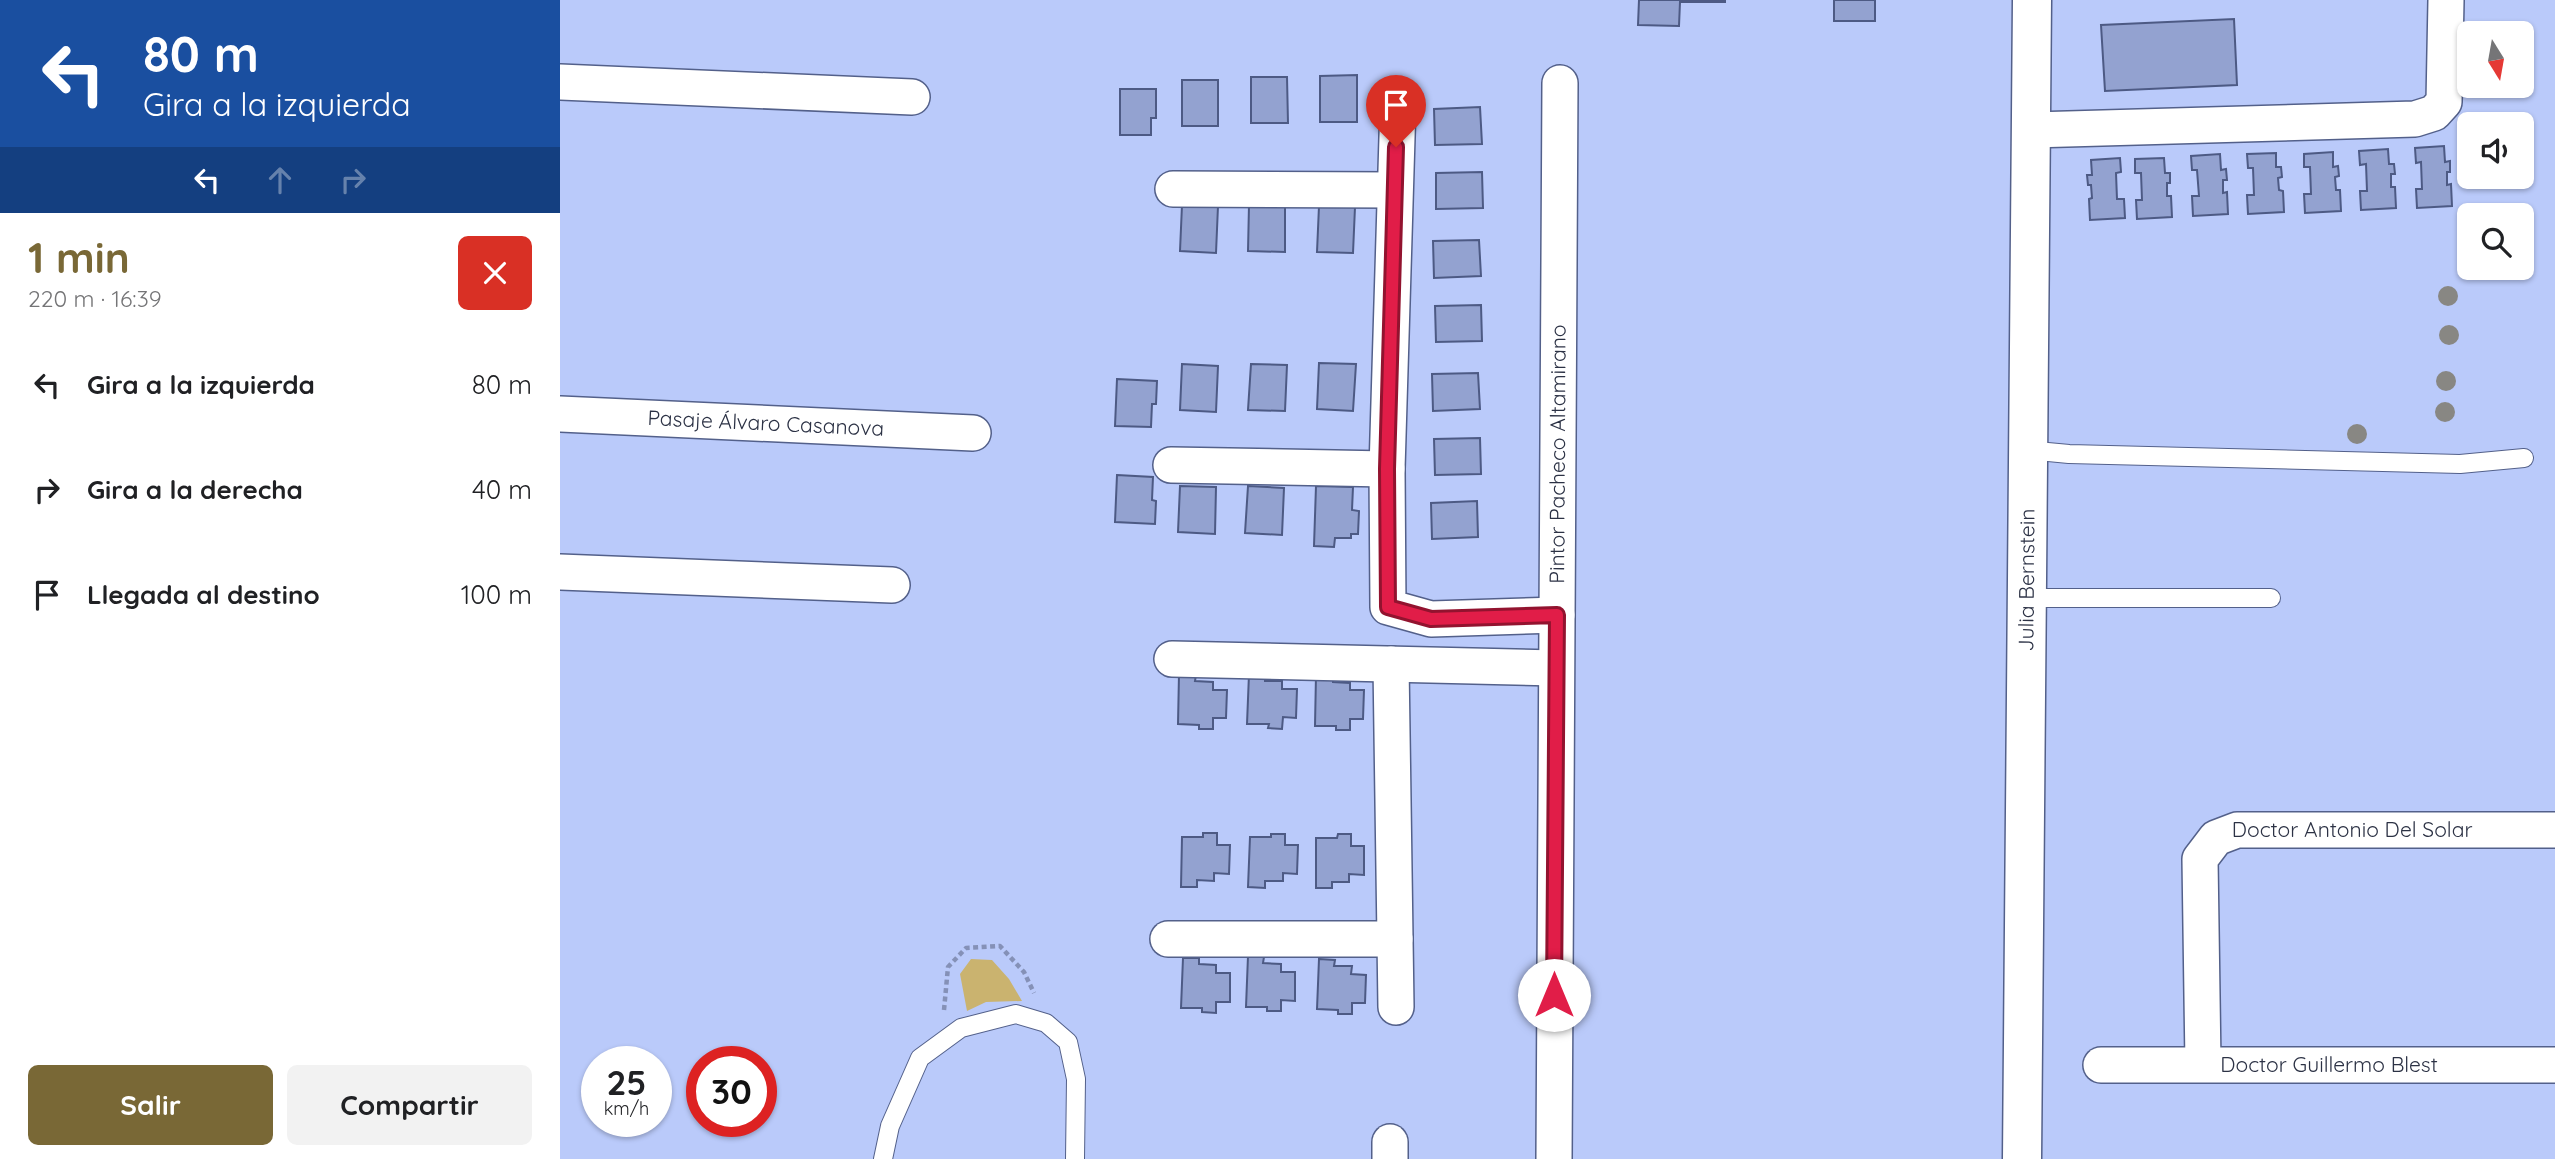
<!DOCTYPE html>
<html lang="es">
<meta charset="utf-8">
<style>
:root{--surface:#fff;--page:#f2f2f2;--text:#202124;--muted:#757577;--accent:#796836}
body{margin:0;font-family:Quicksand,sans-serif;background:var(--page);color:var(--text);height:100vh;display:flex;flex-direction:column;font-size:26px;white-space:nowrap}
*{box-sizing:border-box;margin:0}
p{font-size:23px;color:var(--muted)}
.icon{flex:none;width:38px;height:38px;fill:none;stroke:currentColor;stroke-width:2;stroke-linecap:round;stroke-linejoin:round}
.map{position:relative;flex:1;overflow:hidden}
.side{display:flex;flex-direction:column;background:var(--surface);width:560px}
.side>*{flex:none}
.guide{background:#1a4fa0;color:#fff;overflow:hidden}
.needle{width:46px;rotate:169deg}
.buttons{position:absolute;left:1897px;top:21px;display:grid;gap:14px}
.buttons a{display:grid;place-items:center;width:77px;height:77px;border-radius:10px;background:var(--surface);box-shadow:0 2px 5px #0004;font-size:35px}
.speed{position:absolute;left:21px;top:1046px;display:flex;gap:14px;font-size:35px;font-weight:700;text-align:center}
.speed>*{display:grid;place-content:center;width:91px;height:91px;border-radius:50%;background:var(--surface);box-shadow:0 2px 5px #0004;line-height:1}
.speed small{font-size:18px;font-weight:400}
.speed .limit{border:10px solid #d22;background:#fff;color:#111}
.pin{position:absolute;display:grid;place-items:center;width:60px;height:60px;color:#fff;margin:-72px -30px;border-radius:50% 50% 50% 0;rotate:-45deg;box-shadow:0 0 7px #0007}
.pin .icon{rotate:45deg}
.me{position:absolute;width:77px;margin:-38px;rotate:0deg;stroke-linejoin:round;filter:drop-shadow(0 0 5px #0008)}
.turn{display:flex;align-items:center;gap:24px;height:147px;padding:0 28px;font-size:32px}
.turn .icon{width:91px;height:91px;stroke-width:2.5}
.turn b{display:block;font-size:49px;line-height:60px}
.lanes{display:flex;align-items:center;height:66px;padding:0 28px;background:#0003;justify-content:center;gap:35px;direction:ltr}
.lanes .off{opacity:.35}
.round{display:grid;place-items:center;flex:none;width:74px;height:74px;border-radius:10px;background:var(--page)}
.summary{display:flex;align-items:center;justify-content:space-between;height:119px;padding:0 28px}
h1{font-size:42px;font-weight:800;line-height:52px;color:var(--accent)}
.cta{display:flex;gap:14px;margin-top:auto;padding:14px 28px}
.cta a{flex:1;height:80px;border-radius:10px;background:var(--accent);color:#fff;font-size:28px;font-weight:800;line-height:80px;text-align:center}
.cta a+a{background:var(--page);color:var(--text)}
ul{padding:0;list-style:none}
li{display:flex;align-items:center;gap:21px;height:105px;padding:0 28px}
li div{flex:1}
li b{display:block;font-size:26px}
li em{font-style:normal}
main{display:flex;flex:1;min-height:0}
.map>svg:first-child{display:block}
.green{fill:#cab36f}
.building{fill:#93a2d0;stroke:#4d5a84;stroke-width:2}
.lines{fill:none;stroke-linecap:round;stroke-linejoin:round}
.service-casing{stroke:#53608a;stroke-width:20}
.minor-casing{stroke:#53608a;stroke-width:38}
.tertiary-casing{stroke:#53608a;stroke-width:41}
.path{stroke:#8591b7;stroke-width:4.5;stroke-dasharray:5 3.5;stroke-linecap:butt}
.service{stroke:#fff;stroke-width:18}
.minor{stroke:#fff;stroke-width:35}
.tertiary{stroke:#fff;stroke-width:38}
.tree{fill:#888783}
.route-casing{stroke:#92132f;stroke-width:18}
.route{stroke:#e11d48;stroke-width:12}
.labels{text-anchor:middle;stroke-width:5;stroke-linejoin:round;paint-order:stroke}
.street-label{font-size:21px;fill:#2c3245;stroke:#e7ecfb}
</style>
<main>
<section class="side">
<div class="guide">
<div class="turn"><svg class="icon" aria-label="left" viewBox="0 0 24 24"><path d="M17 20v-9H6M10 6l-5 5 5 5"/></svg><div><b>80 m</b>Gira a la izquierda</div></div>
<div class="lanes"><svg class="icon" aria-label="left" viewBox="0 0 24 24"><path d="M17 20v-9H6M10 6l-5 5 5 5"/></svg><svg class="icon off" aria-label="ahead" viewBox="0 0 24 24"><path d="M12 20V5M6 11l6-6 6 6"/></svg><svg class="icon off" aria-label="right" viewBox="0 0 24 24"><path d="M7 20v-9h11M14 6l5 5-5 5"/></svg></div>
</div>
<div class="summary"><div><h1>1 min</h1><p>220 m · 16:39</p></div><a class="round" style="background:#d93025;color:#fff"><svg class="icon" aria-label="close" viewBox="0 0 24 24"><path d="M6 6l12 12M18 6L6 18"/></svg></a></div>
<ul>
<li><svg class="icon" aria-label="left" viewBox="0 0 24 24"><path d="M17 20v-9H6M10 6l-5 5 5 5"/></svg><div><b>Gira a la izquierda</b></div><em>80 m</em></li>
<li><svg class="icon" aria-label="right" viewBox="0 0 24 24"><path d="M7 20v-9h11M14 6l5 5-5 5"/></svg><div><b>Gira a la derecha</b></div><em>40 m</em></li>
<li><svg class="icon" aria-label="arrive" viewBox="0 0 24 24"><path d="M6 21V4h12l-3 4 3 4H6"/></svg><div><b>Llegada al destino</b></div><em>100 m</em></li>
</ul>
<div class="cta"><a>Salir</a><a>Compartir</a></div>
</section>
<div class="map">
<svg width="1995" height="1159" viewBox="0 0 1995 1159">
<rect width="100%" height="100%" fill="#bacafa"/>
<polygon class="green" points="411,959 432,960 449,979 462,1001 426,1002 407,1011 400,974"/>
<g class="building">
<polygon points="1079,0 1165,0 1165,2 1120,2 1119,26 1078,25"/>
<rect x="1274" y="0" width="41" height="21"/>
<polygon points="1674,19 1677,85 1545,91 1541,25"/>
<polygon points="797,75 797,122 760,122 760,76"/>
<polygon points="691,77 727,77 728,123 691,123"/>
<rect x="622" y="80" width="36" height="46"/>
<polygon points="560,89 596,89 596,118 591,118 591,135 560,135"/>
<polygon points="920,107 922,144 875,145 874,109"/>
<polygon points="1884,146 1885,162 1890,161 1890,172 1887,172 1887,185 1891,184 1892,206 1857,208 1856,189 1862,189 1861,162 1856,163 1855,148"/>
<polygon points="1828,149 1829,164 1834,164 1835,174 1831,174 1831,187 1835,187 1836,208 1801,210 1800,191 1807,191 1806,164 1800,165 1799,151"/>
<polygon points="1773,152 1773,167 1778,166 1779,176 1775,177 1776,190 1780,190 1781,211 1745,213 1744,194 1751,194 1750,167 1744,167 1744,154"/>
<polygon points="1716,153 1716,167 1721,167 1722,177 1718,178 1719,190 1723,191 1724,212 1688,214 1687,195 1694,195 1693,168 1688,168 1687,154"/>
<polygon points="1660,154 1661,170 1666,169 1667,180 1663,180 1663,193 1667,192 1668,214 1633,216 1632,196 1639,196 1637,170 1632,170 1631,156"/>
<polygon points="1560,158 1561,172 1556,173 1557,199 1564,199 1565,218 1530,220 1529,199 1532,198 1531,185 1528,185 1527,175 1532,175 1531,160"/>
<polygon points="1604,158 1605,173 1610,173 1610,183 1607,183 1607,196 1611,196 1612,217 1577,219 1576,200 1582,200 1581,173 1575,173 1575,159"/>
<polygon points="922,172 923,208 876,209 876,173"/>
<polygon points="622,205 658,206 656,253 620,251"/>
<polygon points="689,205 725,205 725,252 688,251"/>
<polygon points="759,206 795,207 793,253 757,252"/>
<polygon points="919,240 921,276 874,278 873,241"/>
<polygon points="921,305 922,341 876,342 875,306"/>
<polygon points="759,363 796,364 793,411 757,409"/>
<polygon points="622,364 658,366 656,412 620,410"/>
<polygon points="691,364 727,365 725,411 688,410"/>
<polygon points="918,373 920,409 873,411 872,374"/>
<polygon points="557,379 597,381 596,404 592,404 591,427 555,426"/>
<polygon points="920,438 921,474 875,475 874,439"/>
<polygon points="557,475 593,477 592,500 596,501 595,524 555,522"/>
<polygon points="620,486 656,487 655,534 618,532"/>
<polygon points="688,486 724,488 722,535 685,533"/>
<polygon points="756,486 793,487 792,510 799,511 798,534 791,534 791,538 775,538 774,547 754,546"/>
<polygon points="917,501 918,537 872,539 871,503"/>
<polygon points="619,674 636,675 635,681 653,682 653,690 667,690 666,718 653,718 653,729 639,729 639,725 618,724"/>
<polygon points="689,674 705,674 705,681 722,681 722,689 737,689 736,718 723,717 722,729 708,728 709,724 687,724"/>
<polygon points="756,675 773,675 773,682 790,683 790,690 804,690 803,719 790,719 790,730 776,730 776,726 755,726"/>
<polygon points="643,833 657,833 657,845 670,845 669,874 654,873 654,881 637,880 637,887 621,887 622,837 643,837"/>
<polygon points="711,834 725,834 725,845 738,845 737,874 723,873 723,881 705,881 705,888 688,887 690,837 711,837"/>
<polygon points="778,834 791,834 791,846 804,846 804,875 789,874 789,882 772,882 772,888 756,888 756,838 777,838"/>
<polygon points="688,956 704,957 703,963 721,964 721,972 735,972 735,1001 721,1000 721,1011 707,1011 707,1007 686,1007"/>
<polygon points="623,958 639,958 639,964 656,965 656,973 670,973 670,1002 656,1002 656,1013 642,1012 642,1008 621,1008"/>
<polygon points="759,959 775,960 774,966 792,966 791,974 806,975 805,1003 792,1003 792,1014 778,1014 778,1010 757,1009"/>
</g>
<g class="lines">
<g class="service-casing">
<g id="service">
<polyline points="1467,450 1509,454 1900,464 1964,458"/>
<polyline points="1465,598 1711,598"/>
<polyline points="323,1159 330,1126 360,1058 401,1028 456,1014 486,1023 508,1042 516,1079 515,1159"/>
</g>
</g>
<g class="minor-casing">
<g id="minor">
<polyline points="0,82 352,97"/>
<polyline points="838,104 827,469 828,607 871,619 997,615"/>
<polyline points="1471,130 1855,119 1874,113 1884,102 1886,0"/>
<polyline points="613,189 834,190"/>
<path id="s1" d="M0,414L413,433"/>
<polyline points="611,465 827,469"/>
<polyline points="0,572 332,585"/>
<polyline points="612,659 996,668"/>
<polyline points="831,664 836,1007"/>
<polyline points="608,939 835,939"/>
<path id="s2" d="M1643,1064L1640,859L1656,838L1677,830H1995"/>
<path id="s3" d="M1541,1065H1995"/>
<polyline points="830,1159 830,1142"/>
<path id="s4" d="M994,1159L1000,83"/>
</g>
</g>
<g class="tertiary-casing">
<g id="tertiary">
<path id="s5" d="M1462,1159L1472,0"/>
</g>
</g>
<polyline class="path" points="384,1010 388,967 406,948 440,946 464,972 474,993"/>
<use href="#service" class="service"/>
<use href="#minor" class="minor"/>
<use href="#tertiary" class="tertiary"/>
</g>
<g class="tree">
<circle cx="1888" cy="296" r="10"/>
<circle cx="1889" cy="335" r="10"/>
<circle cx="1886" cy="381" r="10"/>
<circle cx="1885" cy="412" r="10"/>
<circle cx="1797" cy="434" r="10"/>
</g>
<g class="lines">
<g class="route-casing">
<polyline id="route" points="836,147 827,469 828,607 871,619 997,615 994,995"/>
</g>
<use href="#route" class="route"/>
</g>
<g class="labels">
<g class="street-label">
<text dy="7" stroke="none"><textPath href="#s1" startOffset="206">Pasaje Álvaro Casanova</textPath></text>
<text dy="7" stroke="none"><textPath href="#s4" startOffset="705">Pintor Pacheco Altamirano</textPath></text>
<text dy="7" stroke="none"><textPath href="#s5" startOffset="579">Julia Bernstein</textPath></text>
<text dy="7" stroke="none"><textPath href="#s2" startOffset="369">Doctor Antonio Del Solar</textPath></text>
<text dy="7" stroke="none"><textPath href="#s3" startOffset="228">Doctor Guillermo Blest</textPath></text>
</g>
</g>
</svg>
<div class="buttons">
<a><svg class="needle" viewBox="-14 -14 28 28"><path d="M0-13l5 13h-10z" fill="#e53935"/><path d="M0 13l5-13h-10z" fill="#757577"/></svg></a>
<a><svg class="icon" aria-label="sound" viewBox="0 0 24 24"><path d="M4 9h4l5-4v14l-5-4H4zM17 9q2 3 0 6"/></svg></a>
<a><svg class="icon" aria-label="search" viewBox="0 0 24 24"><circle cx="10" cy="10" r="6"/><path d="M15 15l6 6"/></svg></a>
</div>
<div class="speed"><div>25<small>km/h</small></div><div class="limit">30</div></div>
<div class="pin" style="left:836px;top:147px;background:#d93025"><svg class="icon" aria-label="arrive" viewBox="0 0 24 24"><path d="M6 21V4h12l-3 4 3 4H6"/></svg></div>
<svg class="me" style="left:994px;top:995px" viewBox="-20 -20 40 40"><circle r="19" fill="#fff"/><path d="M0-13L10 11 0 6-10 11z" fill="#e11d48"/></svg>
</div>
</main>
